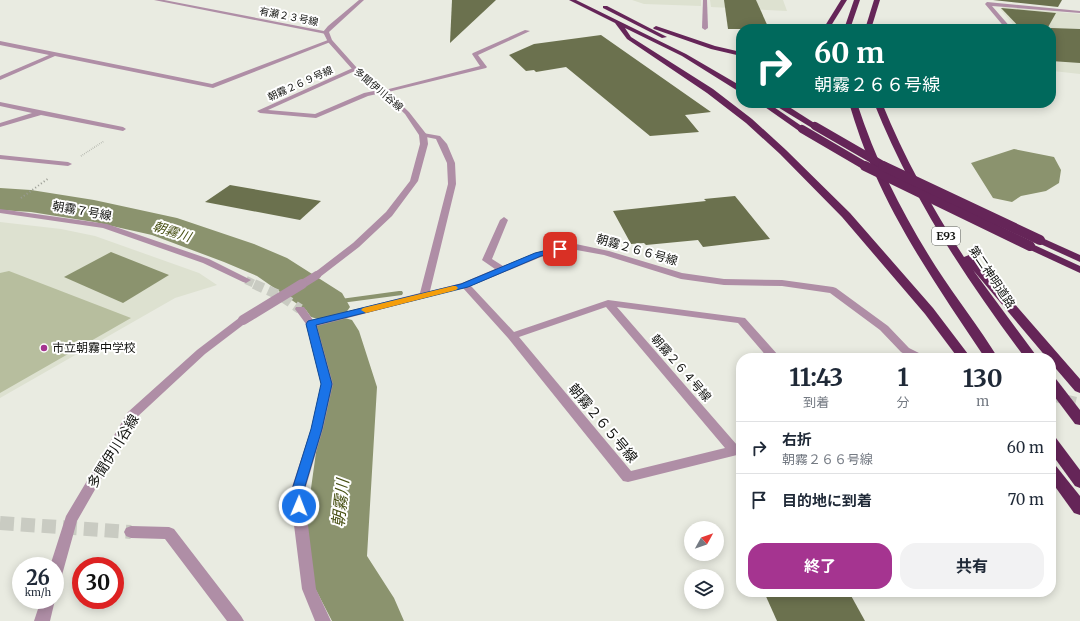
<!DOCTYPE html>
<html lang="ja">
<meta charset="utf-8">
<style>
:root{--surface:#fff;--page:#f2f2f3;--text:#1f2937;--muted:#747a83;--line:#e0e1e3;--accent:#a53490}
body{margin:0;font-family:Merriweather,"Noto Sans JP",serif;background:var(--page);color:var(--text);height:100vh;display:flex;flex-direction:column;font-size:15px;white-space:nowrap}
*{box-sizing:border-box;margin:0}
p{font-size:13px;color:var(--muted)}
.icon{flex:none;width:22px;height:22px;fill:none;stroke:currentColor;stroke-width:2;stroke-linecap:round;stroke-linejoin:round}
.map{position:relative;flex:1;overflow:hidden}
.side{position:absolute;left:736px;top:353px;width:320px;height:244px;display:flex;flex-direction:column;background:var(--surface);border-radius:16px;box-shadow:0 2px 10px #0003}
.side>*{flex:none}
.hud{position:absolute;left:736px;top:24px;width:320px;height:84px;border-radius:16px;box-shadow:0 2px 10px #0003;background:#00695c;color:#fff;overflow:hidden}
.needle{width:26px;rotate:50deg}
.tools{position:absolute;left:684px;top:521px;display:grid;gap:8px}
.tools a{display:grid;place-items:center;width:40px;height:40px;border-radius:50%;background:var(--surface);box-shadow:0 2px 10px #0003;font-size:20px}
.speed{position:absolute;left:12px;top:557px;display:flex;gap:8px;font-size:20px;font-weight:700;text-align:center}
.speed>*{display:grid;place-content:center;width:52px;height:52px;border-radius:50%;background:var(--surface);box-shadow:0 2px 10px #0003;line-height:1}
.speed small{font-size:10px;font-weight:400}
.speed .limit{border:6px solid #d22;background:#fff;color:#111}
.pin{position:absolute;display:grid;place-items:center;width:34px;height:34px;color:#fff;margin:-17px;border-radius:8px;box-shadow:0 2px 6px #0006}
.me{position:absolute;width:44px;margin:-22px;rotate:1deg;stroke-linejoin:round;filter:drop-shadow(0 0 3px #0008)}
.turn{display:flex;align-items:center;gap:14px;height:84px;padding:0 12px;font-size:18px}
.turn .icon{width:52px;height:52px;stroke-width:2.5}
.turn b{display:block;font-size:28px;line-height:34px}
.eta{display:flex;justify-content:space-evenly;align-items:center;height:68px;text-align:center}
.eta b{font-size:24px;font-weight:700;line-height:28px}
.button{display:flex;gap:8px;margin-top:auto;padding:8px 12px}
.button a{flex:1;height:46px;border-radius:16px;background:var(--accent);color:#fff;font-size:16px;font-weight:700;line-height:46px;text-align:center}
.button a+a{background:var(--page);color:var(--text)}
ul{padding:0;list-style:none}
li{display:flex;align-items:center;gap:12px;height:52px;padding:0 12px;border-top:1px solid var(--line)}
li div{flex:1}
li b{display:block;font-size:15px}
li em{font-style:normal}
.map>svg:first-child{display:block}
.built{fill:#dde1d0}
.green{fill:#b7be9e}
.water{fill:#8b936e}
.lines{fill:none;stroke-linecap:round;stroke-linejoin:round}
.stream{fill:#8b936e;fill-rule:evenodd}
.river{fill:#8b936e;fill-rule:evenodd}
.building{fill:#6b714e}
.pedestrian-tunnel{stroke:#c9cbc2;stroke-width:14;stroke-dasharray:14 7;stroke-linecap:butt}
.minor-tunnel-far1{stroke:#c9cbc2;stroke-width:8;stroke-dasharray:8 4;stroke-linecap:butt}
.minor-tunnel{stroke:#c9cbc2;stroke-width:10;stroke-dasharray:10 5.5;stroke-linecap:butt}
.path-far1{stroke:#9a9c94;stroke-width:1.5;stroke-dasharray:0.5 1.5;stroke-linecap:butt}
.path{stroke:#9a9c94;stroke-width:2;stroke-dasharray:1 2.5;stroke-linecap:butt}
.service{fill:#af8ea6;fill-rule:evenodd}
.minor{fill:#af8ea6;fill-rule:evenodd}
.tertiary{fill:#af8ea6;fill-rule:evenodd}
.motorway{fill:#652558;fill-rule:evenodd}
.tertiary-bridge-far1{stroke:#af8ea6;stroke-width:8}
.tertiary-bridge{stroke:#af8ea6;stroke-width:10}
.motorway-bridge-far1{stroke:#652558;stroke-width:8}
.motorway-bridge{stroke:#652558;stroke-width:10}
.route{fill:#1a73e8;stroke:#114b97}
.slow{fill:#f59e0b}
.poi-dot{fill:#a53490;stroke:#fff;stroke-width:1.5}
.labels{text-anchor:middle;stroke-width:4;stroke-linejoin:round;paint-order:stroke}
.far-street-label{font-size:10px;fill:#121310;stroke:#fff}
.shield{fill:#fff;stroke:#595a58;stroke-width:1}
.shield-label{font-size:11px;font-weight:bold;fill:#121310}
.street-label{font-size:12px;fill:#121310;stroke:#fff}
.poi-label{font-size:12px;fill:#121310;stroke:#fff;text-anchor:start}
.water-label{font-size:13px;font-style:italic;fill:#474f12;stroke:#fff}
.near-street-label{font-size:14px;fill:#121310;stroke:#fff}
.near-water-label{font-size:16px;font-style:italic;fill:#474f12;stroke:#fff}
</style>
<div class="map">
<svg width="1080" height="621" viewBox="0 0 1080 621">
<rect width="100%" height="100%" fill="#e9ebe1"/>
<g class="built">
<polygon points="632,0 701,0 701,6 644,4"/>
<polygon points="710,0 783,0 787,11 711,7"/>
<polygon points="1003,7 1080,14 1080,74 1053,71 1051,68 1051,29 1017,29 1000,9"/>
<polygon points="0,222 61,229 95,236 199,273 217,285 175,298 0,398"/>
</g>
<polygon class="green" points="9,271 131,318 0,393 0,273"/>
<g class="water">
<polygon points="1014,149 1054,157 1061,170 1059,183 1046,191 1021,196 1012,202 993,198 971,163"/>
<polygon points="111,252 169,275 123,303 64,277"/>
</g>
<g class="lines">
<polygon class="stream" points="399,291 402,291 403,293 402,295 326,305 322,303 326,301"/>
<polygon class="river" points="0,188 31,190 94,200 177,218 254,244 287,258 342,293 350,307 343,317 341,317 352,320 359,331 377,387 367,556 394,598 404,621 332,621 301,561 325,387 311,331 318,320 321,320 311,317 306,310 257,276 224,262 152,235 94,222 31,212 0,210"/>
</g>
<g class="building">
<polygon points="452,0 496,0 450,43"/>
<polygon points="724,0 756,0 769,29 728,29"/>
<polygon points="993,0 1062,0 1058,7"/>
<polygon points="1001,8 1056,13 1047,29 1021,29"/>
<polygon points="1051,28 1080,29 1080,63 1051,61"/>
<polygon points="601,35 711,112 685,115 699,132 650,136 566,67 536,72 534,70 526,71 509,55 534,44"/>
<polygon points="230,185 321,201 300,220 205,202"/>
<polygon points="735,196 770,239 703,247 698,240 646,245 644,243 631,244 613,211 706,201 704,199"/>
<polygon points="764,592 849,592 865,621 777,621"/>
</g>
<g class="lines">
<polyline class="pedestrian-tunnel" points="0,523 131,532"/>
<polyline class="minor-tunnel-far1" points="246,280 257,285"/>
<g class="minor-tunnel">
<polyline points="254,284 281,296 300,309"/>
<polyline points="1051,396 1080,403"/>
</g>
<polyline class="path-far1" points="81,156 104,141"/>
<polyline class="path" points="21,198 49,178"/>
<polygon class="service" points="525,30 530,31 478,55 487,67 486,68 384,93 381,91 480,66 472,54 473,53"/>
<g class="minor">
<polygon points="154,0 164,0 329,32 326,34"/>
<polygon points="703,0 707,0 708,28 705,30 702,28"/>
<polygon points="987,2 1080,11 1080,13 992,6 1012,29 1006,29 985,4"/>
<polygon points="328,40 333,41 213,88 55,56 0,80 0,76 49,55 0,45 0,41 212,84"/>
<polygon points="355,67 358,69 357,70 268,110 315,114 364,93 384,89 387,91 386,92 368,96 316,118 260,113 257,111"/>
<polygon points="0,102 123,127 126,129 123,131 41,115 0,127 0,123 32,113 0,106"/>
<path d="M423,133L440,136L447,144L455,163L456,184L430,291L462,283L495,269L482,260L500,220L504,217L508,220L492,259L503,266L535,253L571,243L609,251L682,273L724,279L782,280L833,287L836,288L888,326L909,348L923,355L924,358H911L901,352L880,330L830,293L782,286L724,285L681,279L604,255L571,249L541,257L471,286L514,332L608,300L745,318L778,355L779,358H768L738,323L617,307L737,445L741,444V454L628,482L623,481L508,338L463,288L317,326L333,384L323,429L304,493L316,589L331,621H315L302,589L290,493L311,429L321,384L306,324L295,309L296,307H304L313,320L420,293L448,184L447,163L436,139L421,136V134ZM606,307L725,448L631,471L519,337Z"/>
<polygon points="0,155 68,162 72,164 68,166 0,159"/>
<polygon points="0,209 107,224 209,259 251,280 246,283 243,282 203,263 103,228 0,213"/>
<polygon points="131,526 169,527 174,529 241,616 244,621 227,621 165,539 131,538 126,536 124,532 126,528"/>
</g>
<g class="tertiary">
<polygon points="359,0 364,0 329,32 332,40 357,68 386,90 409,112 427,135 428,144 418,181 392,216 359,247 320,277 317,278 312,275 314,273 353,243 386,212 410,181 420,144 419,135 405,114 382,92 353,70 328,42 323,32 328,26"/>
<polygon points="243,317 247,318 248,320 247,322 205,354 136,418 77,521 62,575 60,580 55,581 55,566 50,566 66,516 128,412 197,350 239,318"/>
<polygon points="55,599 55,600 50,621 34,621 41,600"/>
</g>
<g class="motorway">
<polygon points="569,0 576,0 686,54 741,86 741,91 738,91 682,56 625,28 631,37 713,89 752,119 786,150 850,213 933,308 971,358 958,358 925,314 842,217 780,154 746,123 707,93 627,39 615,23"/>
<polygon points="841,0 847,0 829,29 823,29"/>
<polygon points="854,0 860,0 850,29 844,29"/>
<polygon points="874,0 880,0 871,29 865,29"/>
<polygon points="603,6 607,6 667,37 662,38 603,8"/>
<polygon points="656,26 715,46 741,52 741,56 711,49 654,29 653,28"/>
<polygon points="759,103 768,103 806,129 805,131 799,131"/>
<polygon points="776,103 783,103 819,126 818,128 812,128 776,106"/>
<path d="M849,103H857C876,162 903,215 936,267C956,298 979,327 998,358H985C945,298 903,238 874,172C864,150 856,126 849,103Z"/>
<path d="M874,103H882C904,157 932,208 964,257L969,255L973,256L1080,379V393L1075,391L1051,363V358H1047L973,270L1038,358H1025C964,276 912,198 874,103Z"/>
<polygon points="1040,237 1080,255 1080,262 1036,242 1035,240"/>
<polygon points="1030,243 1080,266 1080,273 1026,248 1025,246 1026,244"/>
<polygon points="1051,377 1056,379 1080,410 1080,425 1075,424 1051,392"/>
<polygon points="1051,436 1056,438 1080,470 1080,488 1075,486 1051,453"/>
<polygon points="1051,464 1056,466 1080,496 1080,515 1074,513 1051,481"/>
</g>
<polyline class="tertiary-bridge-far1" points="301,285 317,275"/>
<polyline class="tertiary-bridge" points="243,320 302,284"/>
<g class="motorway-bridge-far1">
<polyline points="815,126 886,167"/>
<polyline points="802,129 867,167"/>
</g>
<g class="motorway-bridge">
<polyline points="865,166 1030,246"/>
<polyline points="883,166 1040,240"/>
</g>
</g>
<polygon class="route" points="560,247 564,249 563,251 541,256 468,287 316,325 332,384 322,429 303,493 305,506 303,510 299,511 294,510 291,493 311,429 321,384 306,324 308,321 461,284 535,253"/>
<polygon class="slow" points="453,286 456,286 458,288 456,290 366,313 361,310 363,308"/>
<circle class="poi-dot" cx="44" cy="348" r="4"/>
<g class="labels">
<g class="far-street-label">
<text transform="translate(289 16) rotate(11)" y="4">有瀬２３号線</text>
<text transform="translate(300 83) rotate(-24)" y="4">朝霧２６９号線</text>
<text transform="translate(379 89) rotate(40)" y="4">多聞伊川谷線</text>
</g>
<rect class="shield" x="932" y="227" width="28" height="18" rx="3"/>
<g class="shield-label">
<text x="946" y="240">E93</text>
</g>
<g class="street-label">
<text transform="translate(82 211) rotate(10)" y="4">朝霧７号線</text>
<text transform="translate(637 250) rotate(16)" y="4">朝霧２６６号線</text>
<text transform="translate(992 277) rotate(56)" y="4">第二神明道路</text>
<text transform="translate(681 368) rotate(49)" y="4">朝霧２６４号線</text>
</g>
<g class="poi-label">
<text x="52" y="352">市立朝霧中学校</text>
</g>
<g class="water-label">
<text transform="translate(172 231) rotate(18)" y="5">朝霧川</text>
</g>
<g class="near-street-label">
<text transform="translate(603 423) rotate(50)" y="5">朝霧２６５号線</text>
<text transform="translate(113 451) rotate(-58)" y="5">多聞伊川谷線</text>
</g>
<g class="near-water-label">
<text transform="translate(340 503) rotate(-84)" y="6">朝霧川</text>
</g>
</g>
</svg>
<div class="tools">
<a><svg class="needle" viewBox="-14 -14 28 28"><path d="M0-13l5 13h-10z" fill="#e53935"/><path d="M0 13l5-13h-10z" fill="#747a83"/></svg></a>
<a><svg class="icon" aria-label="layers" viewBox="0 0 24 24"><path d="M12 4l9 5-9 5-9-5zM3 14l9 5 9-5"/></svg></a>
</div>
<div class="speed"><div>26<small>km/h</small></div><div class="limit">30</div></div>
<div class="pin" style="left:560px;top:249px;background:#d93025"><svg class="icon" aria-label="arrive" viewBox="0 0 24 24"><path d="M6 21V4h12l-3 4 3 4H6"/></svg></div>
<svg class="me" style="left:299px;top:506px" viewBox="-20 -20 40 40"><circle r="17" fill="#1a73e8" stroke="#fff" stroke-width="3"/><path d="M0-11L8 9 0 5-8 9z" fill="#fff"/></svg>
<div class="hud">
<div class="turn"><svg class="icon" aria-label="right" viewBox="0 0 24 24"><path d="M7 20v-9h11M14 6l5 5-5 5"/></svg><div><b>60 m</b>朝霧２６６号線</div></div>
</div>
<section class="side">
<div class="eta">
<div><b>11:43</b><p>到着</p></div>
<div><b>1</b><p>分</p></div>
<div><b>130</b><p>m</p></div>
</div>
<ul>
<li><svg class="icon" aria-label="right" viewBox="0 0 24 24"><path d="M7 20v-9h11M14 6l5 5-5 5"/></svg><div><b>右折</b><p>朝霧２６６号線</p></div><em>60 m</em></li>
<li><svg class="icon" aria-label="arrive" viewBox="0 0 24 24"><path d="M6 21V4h12l-3 4 3 4H6"/></svg><div><b>目的地に到着</b></div><em>70 m</em></li>
</ul>
<div class="button"><a>終了</a><a>共有</a></div>
</section>
</div>
